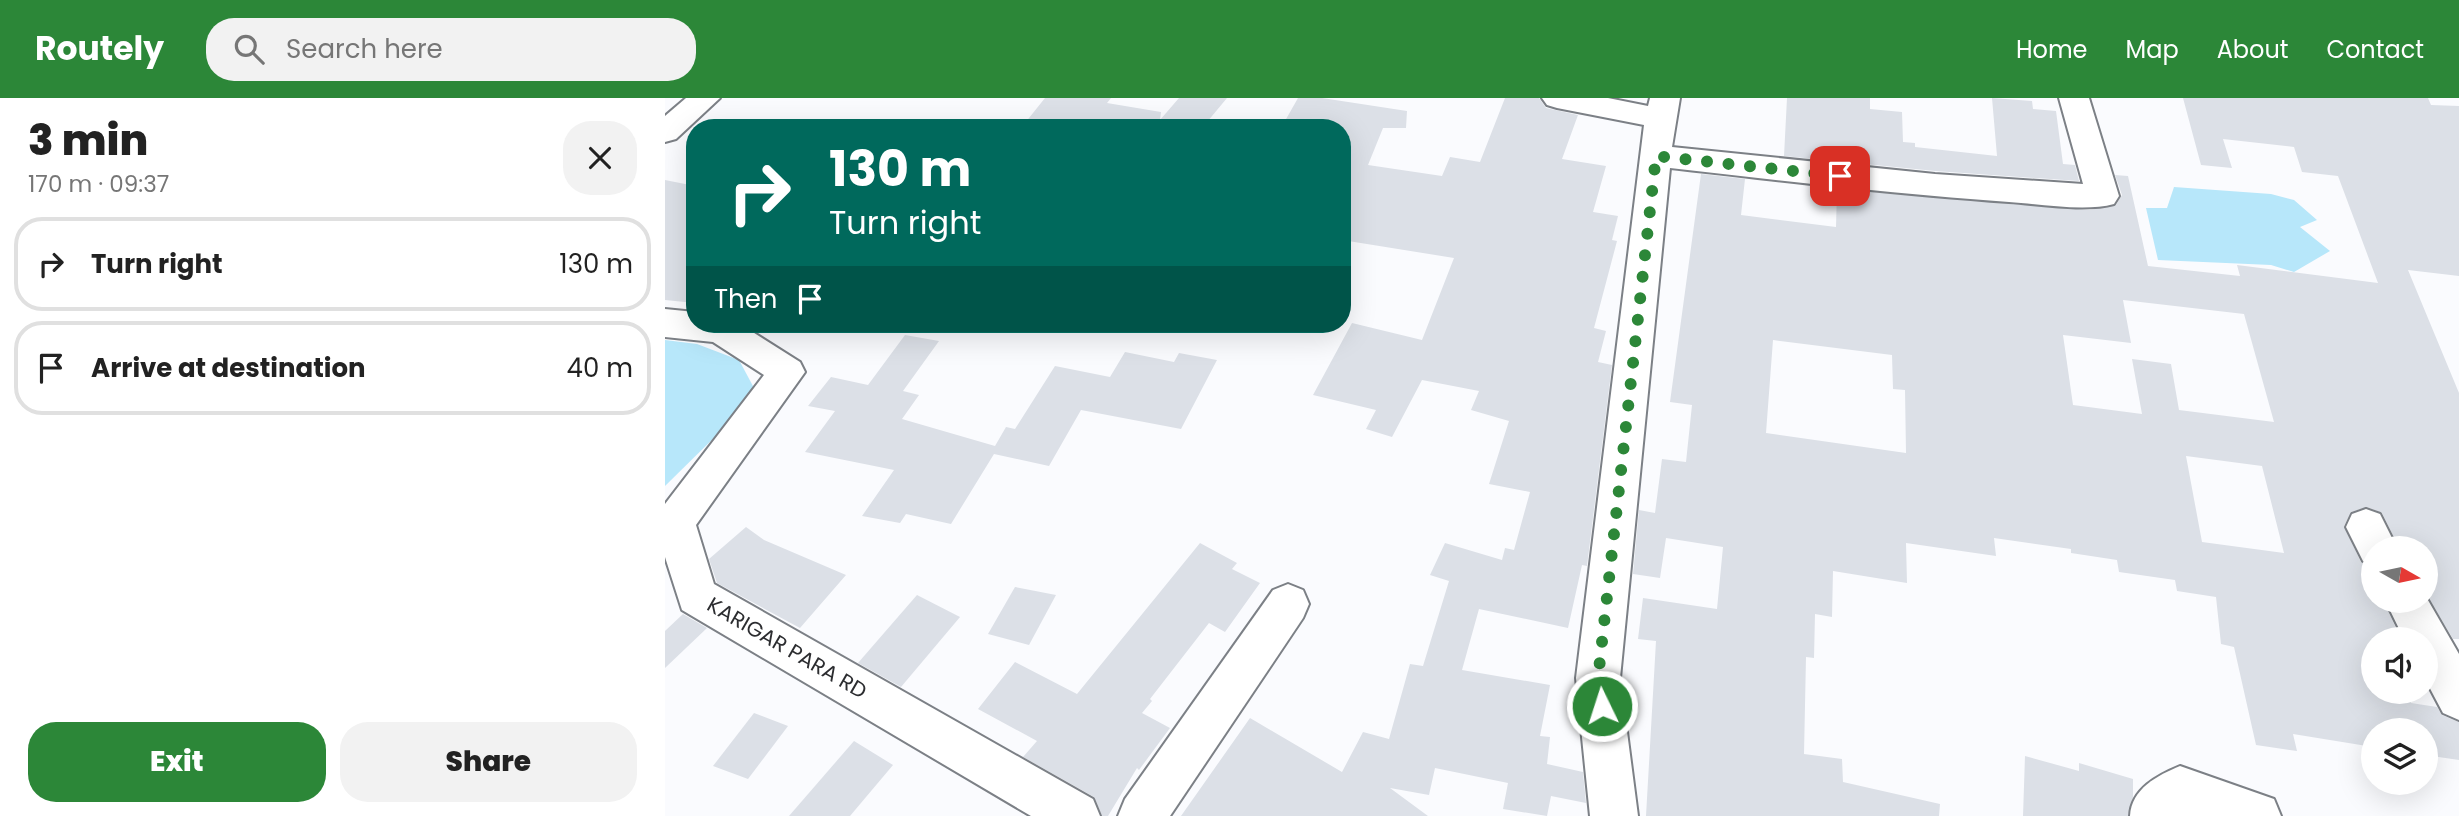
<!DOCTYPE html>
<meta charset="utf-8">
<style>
:root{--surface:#fff;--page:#f2f2f2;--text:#222;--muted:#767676;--line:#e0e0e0;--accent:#2c8738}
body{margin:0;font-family:Poppins,sans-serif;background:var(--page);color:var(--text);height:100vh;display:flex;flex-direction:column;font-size:26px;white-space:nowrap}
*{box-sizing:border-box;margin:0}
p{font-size:23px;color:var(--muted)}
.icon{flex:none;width:38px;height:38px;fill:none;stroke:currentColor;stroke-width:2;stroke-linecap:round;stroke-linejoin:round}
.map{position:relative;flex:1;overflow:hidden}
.sheet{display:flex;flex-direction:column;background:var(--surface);width:665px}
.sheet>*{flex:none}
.top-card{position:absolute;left:21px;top:21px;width:665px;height:214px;border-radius:28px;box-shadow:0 7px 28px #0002;background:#00695c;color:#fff;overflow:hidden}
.needle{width:46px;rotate:99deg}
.tools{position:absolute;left:1696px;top:438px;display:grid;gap:14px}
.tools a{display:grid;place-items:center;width:77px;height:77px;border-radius:50%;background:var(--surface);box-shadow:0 7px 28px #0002;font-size:35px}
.pin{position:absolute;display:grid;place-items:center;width:60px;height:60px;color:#fff;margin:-30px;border-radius:14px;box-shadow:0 4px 10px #0006}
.me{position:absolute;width:77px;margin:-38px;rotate:356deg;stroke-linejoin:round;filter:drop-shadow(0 0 5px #0008)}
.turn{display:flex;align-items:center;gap:24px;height:147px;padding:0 28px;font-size:32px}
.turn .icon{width:91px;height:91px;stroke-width:2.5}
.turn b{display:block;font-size:49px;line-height:60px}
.then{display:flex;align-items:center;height:66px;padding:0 28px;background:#0003;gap:14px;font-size:26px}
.round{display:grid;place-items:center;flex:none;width:74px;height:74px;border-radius:28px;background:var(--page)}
.summary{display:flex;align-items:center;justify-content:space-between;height:119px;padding:0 28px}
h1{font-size:42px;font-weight:800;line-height:52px}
.action{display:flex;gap:14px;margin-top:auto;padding:14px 28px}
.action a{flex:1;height:80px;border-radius:28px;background:var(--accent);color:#fff;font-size:28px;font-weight:800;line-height:80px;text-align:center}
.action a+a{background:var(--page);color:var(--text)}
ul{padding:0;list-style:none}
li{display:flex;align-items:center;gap:21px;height:94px;margin:0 14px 10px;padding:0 14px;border:4px solid var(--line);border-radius:28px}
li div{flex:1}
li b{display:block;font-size:26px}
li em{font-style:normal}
header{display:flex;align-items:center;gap:42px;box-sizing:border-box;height:98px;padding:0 35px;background:var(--accent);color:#fff}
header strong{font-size:33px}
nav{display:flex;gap:38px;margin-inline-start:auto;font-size:24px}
.search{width:490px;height:63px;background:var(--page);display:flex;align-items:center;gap:18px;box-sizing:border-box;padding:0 24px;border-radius:28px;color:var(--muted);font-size:26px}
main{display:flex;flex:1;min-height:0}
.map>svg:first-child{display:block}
.water{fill:#b7e7fa}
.building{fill:#dce0e7;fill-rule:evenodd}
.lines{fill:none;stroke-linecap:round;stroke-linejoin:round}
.minor-casing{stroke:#7c8086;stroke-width:4}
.minor{fill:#fff;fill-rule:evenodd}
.route{stroke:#2c8738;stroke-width:12;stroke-dasharray:0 21.6}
.labels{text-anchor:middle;stroke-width:7;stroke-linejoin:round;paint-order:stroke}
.street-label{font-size:21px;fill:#2c2d30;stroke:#fff}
</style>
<header>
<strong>Routely</strong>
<div class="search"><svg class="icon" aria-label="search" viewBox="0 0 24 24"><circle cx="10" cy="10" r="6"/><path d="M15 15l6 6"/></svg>Search here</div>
<nav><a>Home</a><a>Map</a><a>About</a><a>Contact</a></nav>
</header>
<main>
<section class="sheet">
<div class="summary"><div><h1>3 min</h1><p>170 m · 09:37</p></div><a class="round"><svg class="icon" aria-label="close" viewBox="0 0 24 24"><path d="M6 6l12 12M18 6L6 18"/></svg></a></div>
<ul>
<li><svg class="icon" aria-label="right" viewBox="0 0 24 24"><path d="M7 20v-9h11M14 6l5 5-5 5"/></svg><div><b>Turn right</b></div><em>130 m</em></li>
<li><svg class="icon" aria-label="arrive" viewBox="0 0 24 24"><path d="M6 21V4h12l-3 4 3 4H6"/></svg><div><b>Arrive at destination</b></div><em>40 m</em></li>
</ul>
<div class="action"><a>Exit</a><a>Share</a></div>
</section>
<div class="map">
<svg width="1794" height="718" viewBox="0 0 1794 718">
<rect width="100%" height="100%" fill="#fafbfe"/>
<g class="water">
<polygon points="1509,89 1606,96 1629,102 1652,122 1635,129 1665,153 1629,174 1606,167 1493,162 1481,110 1502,110"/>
<polygon points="0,242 32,246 74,262 89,290 63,326 0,388"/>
</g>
<g class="building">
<polygon points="380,0 446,0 442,5 496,14 495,22 514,0 562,0 537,30 356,30"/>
<polygon points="633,0 657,0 742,13 741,30 718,30 703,67 777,78 785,59 815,64 840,0 874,0 881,10 913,17 897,61 941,68 928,114 953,118 947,142 952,143 929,230 941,233 933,264 947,267 922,468 917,467 903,530 814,511 797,572 885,587 875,638 885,639 882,666 918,674 921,705 886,698 882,718 838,711 843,685 770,670 764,697 725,690 763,718 516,718 585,620 677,674 698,634 724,641 745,566 758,568 784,483 765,477 780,445 837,462 840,450 849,452 865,394 824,386 844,323 806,312 814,293 757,282 727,339 701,331 711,312 648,297 687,225 757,242 789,160 677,142 677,30 616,30"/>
<polygon points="1122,0 1205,0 1205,11 1237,14 1238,44 1250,45 1250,49 1332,58 1327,0 1367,3 1368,11 1391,13 1398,66 1410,67 1414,83 1270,73 1119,58"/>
<path d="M1518,0H1763L1766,7L1794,8V178L1743,172L1794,295V541H1788L1760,494V450H1734L1717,415L1702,409L1686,414L1679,428L1696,464L1708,469V502H1718L1736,541H1708V593H1742L1746,605L1772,609L1777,617L1794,624V662L1760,657V632H1708V649L1628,636L1632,653L1591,647L1569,549L1556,546L1551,499L1512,493L1510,482L1454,474L1452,462L1406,455V451L1329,440L1331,458L1241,445L1242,485L1168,473L1167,519L1150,516L1149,560L1141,559L1139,656L1177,661L1178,684L1275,706L1274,718H981L991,543L973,541L978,500L1052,511L1058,449L1001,440L995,480L968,476L974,412L990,415L997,361L1021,364L1027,307L1005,304L1036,76L1080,81L1076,117L1171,129L1172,91L1425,112L1451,107L1457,97L1450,77L1463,78L1483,168L1575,178L1572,167L1713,185L1673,78L1637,74L1629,49L1558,41L1567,70L1536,67ZM1458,202L1579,216L1609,324L1514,312L1506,266L1467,261L1477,316L1408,307L1398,237L1466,245ZM1108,242L1227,257L1228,291L1240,292L1241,355L1101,335ZM1521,358L1597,368L1619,455L1537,444Z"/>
<polygon points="0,82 30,88 30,205 0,202"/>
<polygon points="240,237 274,243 238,293 254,297 237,321 330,348 341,329 350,331 390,268 445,279 460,254 509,264 514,255 552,262 516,331 416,312 384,368 329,356 286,426 241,416 235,425 197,418 229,372 140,354 170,313 143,308 166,279 203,287"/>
<polygon points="81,429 99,442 181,477 135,530 52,485 44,461"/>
<polygon points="535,445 572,465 567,471 595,485 560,534 544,525 485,601 487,603 477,615 505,630 474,672 472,670 443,718 437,718 429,699 358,659 372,643 313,611 350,564 412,596"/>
<polygon points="350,489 391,497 364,547 323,536"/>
<polygon points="252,497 295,519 236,589 193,565"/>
<polygon points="18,516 42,530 0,570 0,533"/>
<polygon points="89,615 123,628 83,681 48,668"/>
<polygon points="189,643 228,667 185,718 124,718"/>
<polygon points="1360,658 1414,673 1414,665 1468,681 1468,699 1463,718 1358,718"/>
</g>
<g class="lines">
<g class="minor-casing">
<g id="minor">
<polygon points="21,0 55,0 11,41 0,44 0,18"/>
<path d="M877,0H943L983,8L985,0H1015L1007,49L1270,76L1418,86L1394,0H1424L1454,98L1449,106C1420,114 1375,106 1344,104C1230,96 1118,83 1005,70L955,580L973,718H925L911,580L979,27L892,10L882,7Z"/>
<polygon points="0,211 30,214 30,226 75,226 135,264 140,274 31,427 49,486 428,701 435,718 366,718 17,512 0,459 0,406 99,277 48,244 0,239"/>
<polygon points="1701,411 1715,416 1732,450 1708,450 1708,467 1698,463 1681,429 1687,416"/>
<polygon points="623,486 638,492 644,506 638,520 505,718 453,718 460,701 608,492"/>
<polygon points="1760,497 1794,556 1794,622 1778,615 1760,581 1760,541 1739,541 1720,502 1760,502"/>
<path d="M1515,668L1609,701L1616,718H1465C1466,691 1493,677 1515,668Z"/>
</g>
</g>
<use href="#minor" class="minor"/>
</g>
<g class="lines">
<polyline class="route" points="937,608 933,580 991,58 1175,78"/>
</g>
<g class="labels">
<g class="street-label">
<text transform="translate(122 550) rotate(30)" y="7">KARIGAR PARA RD</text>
</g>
</g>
</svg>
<div class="tools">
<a><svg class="needle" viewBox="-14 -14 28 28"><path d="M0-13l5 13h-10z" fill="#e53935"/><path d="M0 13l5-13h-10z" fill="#767676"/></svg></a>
<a><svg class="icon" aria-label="sound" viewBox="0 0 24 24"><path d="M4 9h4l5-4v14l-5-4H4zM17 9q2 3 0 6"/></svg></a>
<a><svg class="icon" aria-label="layers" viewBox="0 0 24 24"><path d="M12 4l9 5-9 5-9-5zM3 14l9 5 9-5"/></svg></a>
</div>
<div class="pin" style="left:1175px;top:78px;background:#d93025"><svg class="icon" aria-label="arrive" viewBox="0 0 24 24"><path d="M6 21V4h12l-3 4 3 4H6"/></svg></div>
<svg class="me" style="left:937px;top:608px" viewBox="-20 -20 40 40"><circle r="17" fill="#2c8738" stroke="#fff" stroke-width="3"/><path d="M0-11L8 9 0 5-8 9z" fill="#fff"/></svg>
<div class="top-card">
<div class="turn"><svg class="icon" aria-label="right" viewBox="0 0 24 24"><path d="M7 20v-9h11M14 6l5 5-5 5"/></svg><div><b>130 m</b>Turn right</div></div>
<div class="then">Then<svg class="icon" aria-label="arrive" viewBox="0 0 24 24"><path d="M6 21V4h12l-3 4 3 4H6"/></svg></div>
</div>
</div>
</main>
